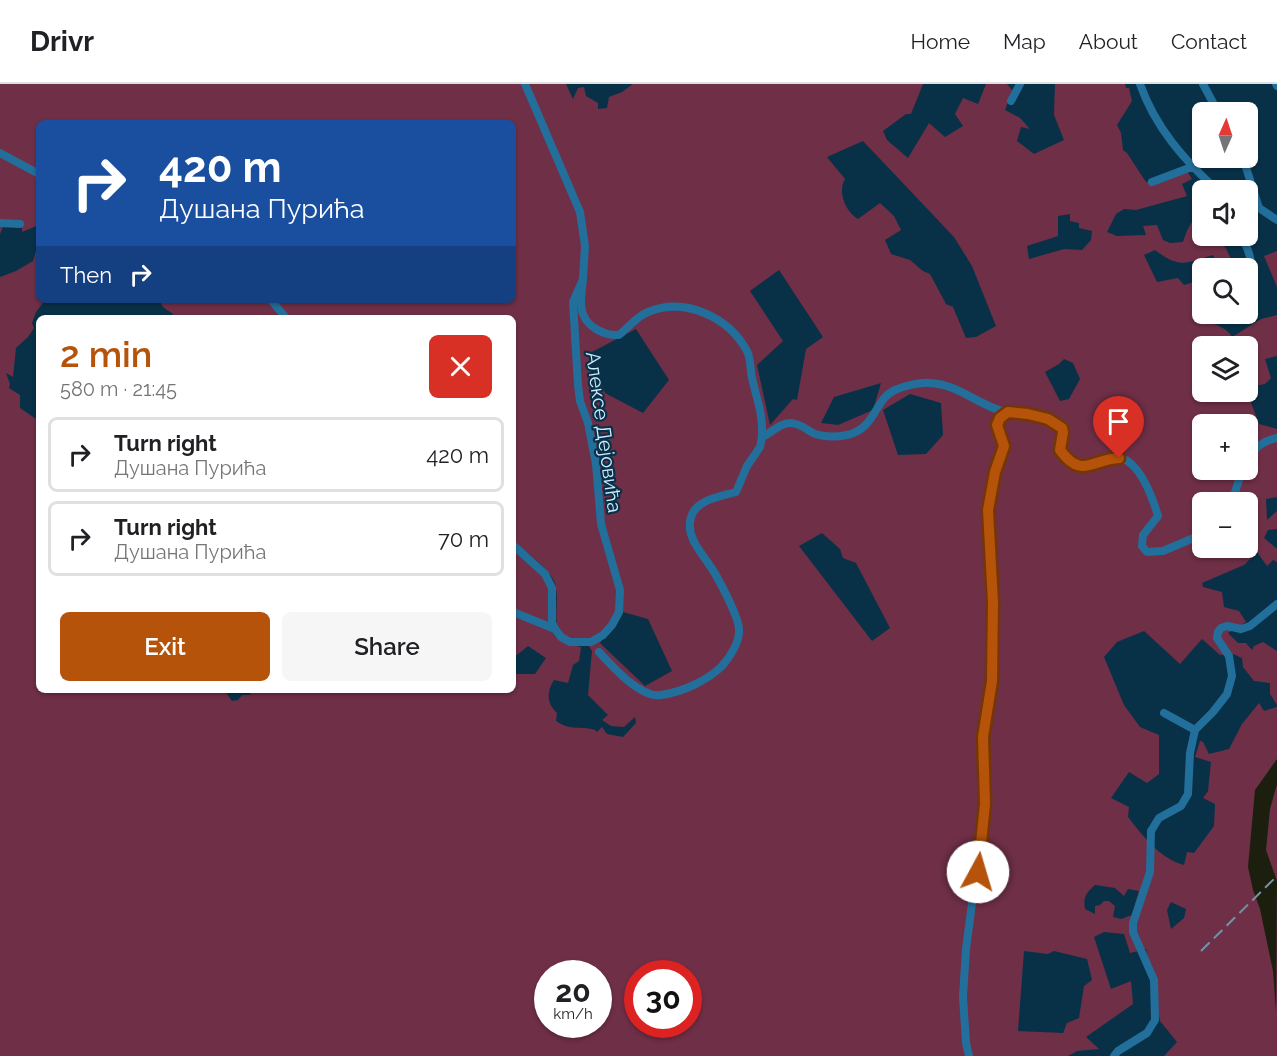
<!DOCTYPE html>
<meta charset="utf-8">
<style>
:root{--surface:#fff;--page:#f6f6f6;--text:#202124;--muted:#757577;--line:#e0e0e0;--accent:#b45309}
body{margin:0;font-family:Raleway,sans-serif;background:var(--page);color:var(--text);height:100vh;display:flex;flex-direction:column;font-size:22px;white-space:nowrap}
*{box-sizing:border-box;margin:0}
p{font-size:20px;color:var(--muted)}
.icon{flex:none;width:33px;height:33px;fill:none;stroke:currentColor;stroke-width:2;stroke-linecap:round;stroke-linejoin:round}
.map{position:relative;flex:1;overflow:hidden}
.sheet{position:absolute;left:36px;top:231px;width:480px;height:378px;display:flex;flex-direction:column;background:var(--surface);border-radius:9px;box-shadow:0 2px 4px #0004}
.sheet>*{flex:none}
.guide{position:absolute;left:36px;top:36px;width:480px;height:183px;border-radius:9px;box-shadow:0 2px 4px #0004;background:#1a4fa0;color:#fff;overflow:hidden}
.needle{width:39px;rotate:3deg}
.controls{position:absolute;left:1192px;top:18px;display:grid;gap:12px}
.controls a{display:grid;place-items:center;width:66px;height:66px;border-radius:9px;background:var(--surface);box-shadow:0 2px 4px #0004;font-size:30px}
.speed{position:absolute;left:534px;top:876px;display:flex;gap:12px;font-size:30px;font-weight:700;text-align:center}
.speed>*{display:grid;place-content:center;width:78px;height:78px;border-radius:50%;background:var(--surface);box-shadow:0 2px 4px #0004;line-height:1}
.speed small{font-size:15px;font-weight:400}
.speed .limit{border:9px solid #d22;background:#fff;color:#111}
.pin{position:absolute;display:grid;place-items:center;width:51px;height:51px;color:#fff;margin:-62px -26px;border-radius:50% 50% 50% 0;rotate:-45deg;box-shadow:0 0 6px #0007}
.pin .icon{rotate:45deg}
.me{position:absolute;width:66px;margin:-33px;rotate:6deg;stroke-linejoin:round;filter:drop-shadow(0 0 4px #0008)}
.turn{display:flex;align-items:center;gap:21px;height:126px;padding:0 24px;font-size:27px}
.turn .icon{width:78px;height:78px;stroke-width:2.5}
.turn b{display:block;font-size:42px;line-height:51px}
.then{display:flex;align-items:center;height:57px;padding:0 24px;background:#0003;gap:12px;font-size:22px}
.round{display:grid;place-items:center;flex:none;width:63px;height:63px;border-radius:9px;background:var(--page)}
.overview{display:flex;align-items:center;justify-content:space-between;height:102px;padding:0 24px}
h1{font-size:36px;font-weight:600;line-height:45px;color:var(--accent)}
.button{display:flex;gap:12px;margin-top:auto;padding:12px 24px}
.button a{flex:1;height:69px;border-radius:9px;background:var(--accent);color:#fff;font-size:24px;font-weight:600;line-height:69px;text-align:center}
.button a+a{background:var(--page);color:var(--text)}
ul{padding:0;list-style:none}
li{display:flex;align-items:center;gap:18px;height:75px;margin:0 12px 9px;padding:0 12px;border:3px solid var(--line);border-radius:9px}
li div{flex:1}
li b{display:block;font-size:22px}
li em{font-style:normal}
header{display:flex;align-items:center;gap:36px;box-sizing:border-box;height:84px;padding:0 30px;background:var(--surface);border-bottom:2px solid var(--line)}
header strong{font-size:28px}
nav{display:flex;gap:33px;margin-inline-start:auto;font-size:21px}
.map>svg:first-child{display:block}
.green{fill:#6f2f47;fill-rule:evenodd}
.water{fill:#1c1f0e}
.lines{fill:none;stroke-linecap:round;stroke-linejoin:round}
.minor{stroke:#236f9b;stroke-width:8}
.rail{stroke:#7294aa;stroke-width:2;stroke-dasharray:12 6;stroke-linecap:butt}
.route-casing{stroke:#753606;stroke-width:15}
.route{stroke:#b45309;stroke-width:10}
.labels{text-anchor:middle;stroke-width:4.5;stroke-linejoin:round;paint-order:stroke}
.street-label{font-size:20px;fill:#cfebff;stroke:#083148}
</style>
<header>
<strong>Drivr</strong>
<nav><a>Home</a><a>Map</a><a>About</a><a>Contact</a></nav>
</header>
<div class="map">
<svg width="1277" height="972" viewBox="0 0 1277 972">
<rect width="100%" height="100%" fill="#083148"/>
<g class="green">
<path d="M0,0H566L573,15L578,4L584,3L586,12L598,19V25L607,24L609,13L622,8L633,0H923L911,30H906L883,47L887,56L908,74L929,39L945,53L963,42L955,30L963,14L978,20L986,0H1007L1012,6L1005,26L1020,34L1030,45L1021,43L1017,57L1034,70L1064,56L1054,31L1055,0H1125L1126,4H1129L1132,17L1117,41L1121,49L1123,66L1127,69L1146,98L1171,95L1187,87L1192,95L1182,100L1187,112L1136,126L1124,125L1116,130L1107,148L1117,152L1146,151L1143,142L1157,141L1163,156L1170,159L1183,158C1187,146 1191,134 1203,129V152C1219,152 1226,161 1231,176H1227L1228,184L1218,183L1213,171C1186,179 1180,185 1155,166L1144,171L1157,198L1178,194L1184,201L1203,195V219L1200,224L1206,238C1215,239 1228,245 1232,253L1261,235L1277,231V272L1265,275L1271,294L1265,300L1248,303V262H1203V308H1247L1259,340L1277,345V413L1266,415L1267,436L1277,427V445L1268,446L1264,454L1277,465V478L1273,476L1267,482L1257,468L1244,481L1202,499L1203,503L1222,508L1224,523L1239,527L1246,538L1228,549L1238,559H1246L1252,566L1254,562L1263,558L1277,567V621L1270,610V599L1254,597L1243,583L1242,574L1233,570L1220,571L1202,555L1180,580L1144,547L1117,558L1104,573L1124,621L1140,643L1159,651V690L1147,699L1129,688L1111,714L1129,723L1128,733C1144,753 1159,774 1184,781L1187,768L1194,769L1214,742L1215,720L1203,714L1208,707L1211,678L1195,673L1200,657L1203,658L1209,670L1229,665L1242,640L1259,619L1264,627L1277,623V972H1164L1177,958L1160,937L1146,865L1130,869L1124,850L1104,848L1094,853L1111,905L1131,897L1133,920L1086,953L1099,965L1077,967L1068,972H0V193L16,187L33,177L39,156V216H45L36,228L32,239L34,244L28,253L16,264L13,293L6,289L10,300L9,304L20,311V324L39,337V606H224L232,617L238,616L242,611H249L256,606H513V590H535L546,574L528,562L517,571L513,568V466C524,475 540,485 547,498C561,526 529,553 581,563L579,577L573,581L568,599L554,596C546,608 547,620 557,629L556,637C572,648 580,641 595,646L597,648L602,643L607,650L623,653L636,639L635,633L624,643L611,642L602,636L608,631L588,611L592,567L585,556C537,555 568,516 551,492C543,480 524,467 513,456V234H288L274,216H513V39H39V141L22,148V141L3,143L0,150ZM863,57L954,153L972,182L996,242L976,253L966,254L953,223L946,220L930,190L923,187L910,176L891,170L885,156L901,146L894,132L880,119L858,135C846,128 837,108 845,95L827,73ZM1070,130V137L1079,139V144L1092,147L1091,156L1082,166L1064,165L1029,175L1027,162L1058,152V132ZM779,186L823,253L806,265L797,316L793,315L770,341L757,281L783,257L750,207ZM636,245L669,296L643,329L605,309L597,288L598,301L593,306L590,269ZM1064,275L1073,279L1080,295L1069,315L1060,317L1045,288L1059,280ZM881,299L873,326L838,341L821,339L834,313ZM910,310L941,319L943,351L926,370L898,371L883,326ZM1203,340H1248V386H1203ZM1203,418H1248V464H1203ZM822,449L840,465L843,474L856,479L890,544L872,557L799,462ZM623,528L648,535L672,587L645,602L600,559ZM1095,801L1115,804L1124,812L1128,805L1139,807L1132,831L1121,835L1113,833L1115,822L1109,817H1104L1100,821L1095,822V830L1085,825C1083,813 1086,809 1095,801ZM1171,818L1186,825L1184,834L1171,845L1167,826ZM1024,867L1048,870L1054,867L1087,875L1092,896L1084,902L1079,934L1067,939L1063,949L1018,947ZM548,890H598V940H548ZM638,890H688V940H638Z"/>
<polygon points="1277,167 1277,203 1264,172"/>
<polygon points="159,216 267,216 283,234 174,234 173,230 163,223"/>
</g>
<polygon class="water" points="1277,675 1277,700 1270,725 1266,766 1277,797 1276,928 1273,887 1260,825 1253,806 1248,783 1255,706"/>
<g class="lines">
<g class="minor">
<path d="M1140,0C1155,43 1184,76 1217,106"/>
<polyline points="1203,0 1218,28"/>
<polyline points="1276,0 1277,2"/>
<polyline points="1011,17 1020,0"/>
<polyline points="0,69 39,90"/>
<polyline points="1243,74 1259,124"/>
<polyline points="1152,98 1189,84 1194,84"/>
<polyline points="1248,121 1259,124 1277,136"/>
<polyline points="0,139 20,140"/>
<path d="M1241,152C1255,173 1255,203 1253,228"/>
<path d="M583,195C582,205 579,221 583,230C588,244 606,252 619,251C629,243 636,233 648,228C684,213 728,232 747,267C751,274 750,286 752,294C757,317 763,328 762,353C771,349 780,339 790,339C800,339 807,346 815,350C824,353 837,353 847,351C877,344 874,315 895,306C904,302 920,298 930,299C957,300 977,320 1002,327C1016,330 1053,330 1062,344C1066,350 1059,359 1060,366C1069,378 1079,386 1095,381C1099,379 1103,376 1108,374C1137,366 1152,412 1158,432L1143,451L1142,462L1147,468L1163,467L1203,450"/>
<polyline points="271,216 286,234"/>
<path d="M1248,375C1255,363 1263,357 1277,354"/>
<polyline points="1232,418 1242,386"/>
<polyline points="513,461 545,490 552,504 552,538 555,545 561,553 570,558 591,558 603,551 612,541 619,528 620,506 601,440 596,380 588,339 580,317 578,301 573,218 583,195 585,162 580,128 525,0"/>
<polyline points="513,528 555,545"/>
<path d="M599,568C612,582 640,614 661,611C682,608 707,597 722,582C730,573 740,558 739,545C738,531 717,491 708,479C700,467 688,454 690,438C692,416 719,413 736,408L747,382L760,363L762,353"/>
<polyline points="1164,629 1195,646"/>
<polyline points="969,972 966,959 963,913 966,865 985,720 983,653 992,597 993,539 988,426 995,388 1003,362 997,341 1000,334 1008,328"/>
<polyline points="1114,972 1118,967 1147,949 1155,936 1154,896 1133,848 1133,839 1150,788 1151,747 1159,734 1181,722 1188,710 1190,669 1195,646 1213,628 1227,610 1232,592 1229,572 1217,554 1218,548 1221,544 1227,542 1241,545 1250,542 1277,520"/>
</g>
<polyline class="rail" points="1201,867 1277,792"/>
</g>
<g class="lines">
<g class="route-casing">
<path id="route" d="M978,788L985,720L983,653L992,597L993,519L988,426L995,388L1004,362L997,341L1000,334L1008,328L1028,330L1048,335L1062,344L1063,348L1060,366C1082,396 1092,375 1119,374"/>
</g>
<use href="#route" class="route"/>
</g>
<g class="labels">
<g class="street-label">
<text transform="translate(604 348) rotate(82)" y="7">Алексе Дејовића</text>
</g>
</g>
</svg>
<div class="controls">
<a><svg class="needle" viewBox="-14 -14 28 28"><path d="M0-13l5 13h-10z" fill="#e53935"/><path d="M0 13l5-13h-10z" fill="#757577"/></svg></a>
<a><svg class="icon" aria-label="sound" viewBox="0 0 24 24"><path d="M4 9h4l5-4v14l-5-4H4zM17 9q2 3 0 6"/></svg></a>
<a><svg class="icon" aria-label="search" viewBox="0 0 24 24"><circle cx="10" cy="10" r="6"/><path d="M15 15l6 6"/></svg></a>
<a><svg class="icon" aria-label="layers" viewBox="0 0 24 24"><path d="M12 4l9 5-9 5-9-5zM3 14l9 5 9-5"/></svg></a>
<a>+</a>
<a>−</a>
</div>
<div class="speed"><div>20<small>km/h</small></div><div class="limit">30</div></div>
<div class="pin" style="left:1119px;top:374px;background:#d93025"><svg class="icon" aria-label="arrive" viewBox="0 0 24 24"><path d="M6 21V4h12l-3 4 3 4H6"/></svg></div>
<svg class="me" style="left:978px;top:788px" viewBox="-20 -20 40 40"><circle r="19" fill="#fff"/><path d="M0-13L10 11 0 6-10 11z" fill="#b45309"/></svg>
<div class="guide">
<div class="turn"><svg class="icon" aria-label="right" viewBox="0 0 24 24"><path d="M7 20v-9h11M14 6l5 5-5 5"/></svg><div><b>420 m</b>Душана Пурића</div></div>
<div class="then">Then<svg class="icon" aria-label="right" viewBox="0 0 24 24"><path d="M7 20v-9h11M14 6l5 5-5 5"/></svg></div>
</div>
<section class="sheet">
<div class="overview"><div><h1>2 min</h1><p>580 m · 21:45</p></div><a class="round" style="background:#d93025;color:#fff"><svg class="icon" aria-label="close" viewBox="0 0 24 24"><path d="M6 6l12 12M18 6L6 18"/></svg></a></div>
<ul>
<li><svg class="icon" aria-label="right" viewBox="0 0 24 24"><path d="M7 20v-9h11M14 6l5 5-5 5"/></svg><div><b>Turn right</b><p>Душана Пурића</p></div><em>420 m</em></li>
<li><svg class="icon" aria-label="right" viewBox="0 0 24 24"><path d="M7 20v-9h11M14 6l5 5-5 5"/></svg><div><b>Turn right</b><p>Душана Пурића</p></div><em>70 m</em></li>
</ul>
<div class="button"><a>Exit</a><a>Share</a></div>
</section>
</div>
